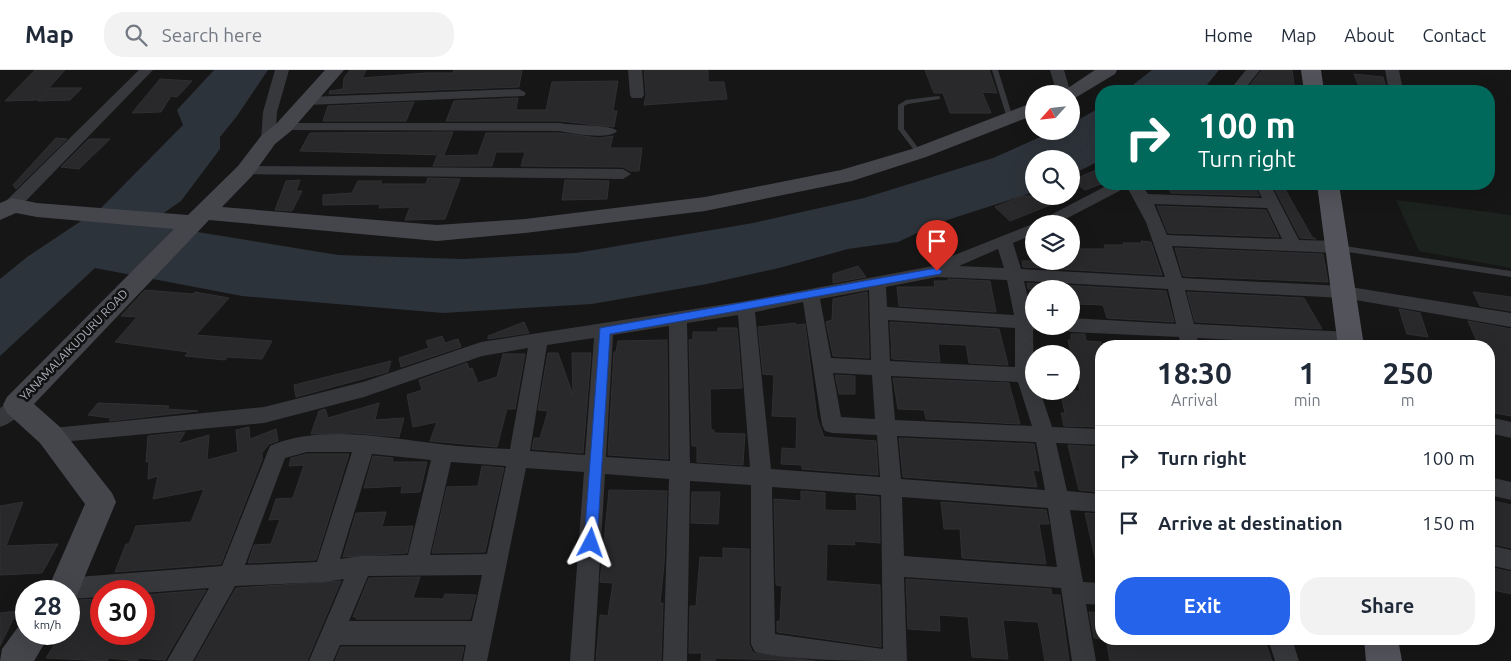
<!DOCTYPE html>
<meta charset="utf-8">
<style>
:root{--surface:#fff;--page:#f2f2f3;--text:#1f2937;--muted:#747a83;--line:#e0e1e3;--accent:#2563eb}
body{margin:0;font-family:Ubuntu,sans-serif;background:var(--page);color:var(--text);height:100vh;display:flex;flex-direction:column;font-size:19px;white-space:nowrap}
*{box-sizing:border-box;margin:0}
p{font-size:16px;color:var(--muted)}
.icon{flex:none;width:28px;height:28px;fill:none;stroke:currentColor;stroke-width:2;stroke-linecap:round;stroke-linejoin:round}
.map{position:relative;flex:1;overflow:hidden}
.sheet{position:absolute;left:1095px;top:270px;width:400px;height:305px;display:flex;flex-direction:column;background:var(--surface);border-radius:20px;box-shadow:0 5px 20px #0002}
.sheet>*{flex:none}
.top-card{position:absolute;left:1095px;top:15px;width:400px;height:105px;border-radius:20px;box-shadow:0 5px 20px #0002;background:#00695c;color:#fff;overflow:hidden}
.needle{width:32px;rotate:243deg}
.controls{position:absolute;left:1025px;top:15px;display:grid;gap:10px}
.controls a{display:grid;place-items:center;width:55px;height:55px;border-radius:50%;background:var(--surface);box-shadow:0 5px 20px #0002;font-size:25px}
.speed{position:absolute;left:15px;top:510px;display:flex;gap:10px;font-size:25px;font-weight:700;text-align:center}
.speed>*{display:grid;place-content:center;width:65px;height:65px;border-radius:50%;background:var(--surface);box-shadow:0 5px 20px #0002;line-height:1}
.speed small{font-size:12px;font-weight:400}
.speed .limit{border:8px solid #d22;background:#fff;color:#111}
.pin{position:absolute;display:grid;place-items:center;width:42px;height:42px;color:#fff;margin:-51px -21px;border-radius:50% 50% 50% 0;rotate:-45deg;box-shadow:0 0 5px #0007}
.pin .icon{rotate:45deg}
.me{position:absolute;width:55px;margin:-28px;rotate:4deg;stroke-linejoin:round;filter:drop-shadow(0 0 4px #0008)}
.turn{display:flex;align-items:center;gap:18px;height:105px;padding:0 20px;font-size:22px}
.turn .icon{width:65px;height:65px;stroke-width:2.5}
.turn b{display:block;font-size:35px;line-height:42px}
.eta{display:flex;justify-content:space-evenly;align-items:center;height:85px;text-align:center}
.eta b{font-size:30px;font-weight:700;line-height:35px}
.button{display:flex;gap:10px;margin-top:auto;padding:10px 20px}
.button a{flex:1;height:58px;border-radius:20px;background:var(--accent);color:#fff;font-size:20px;font-weight:700;line-height:58px;text-align:center}
.button a+a{background:var(--page);color:var(--text)}
ul{padding:0;list-style:none}
li{display:flex;align-items:center;gap:15px;height:65px;padding:0 20px;border-top:1px solid var(--line)}
li div{flex:1}
li b{display:block;font-size:19px}
li em{font-style:normal}
header{display:flex;align-items:center;gap:30px;box-sizing:border-box;height:70px;padding:0 25px;background:var(--surface);border-bottom:1px solid var(--line)}
header strong{font-size:24px}
nav{display:flex;gap:28px;margin-inline-start:auto;font-size:18px}
.search{width:350px;height:45px;background:var(--page);display:flex;align-items:center;gap:12px;box-sizing:border-box;padding:0 18px;border-radius:20px;color:var(--muted);font-size:19px}
.map>svg:first-child{display:block}
.green{fill:#1c221e}
.water{fill:#2d333a}
.building{fill:#29292b;stroke:#303033}
.lines{fill:none;stroke-linecap:round;stroke-linejoin:round}
.lane{fill:#37383c;fill-rule:evenodd}
.street{fill:#37383c;fill-rule:evenodd}
.secondary{fill:#45464c;fill-rule:evenodd}
.primary{fill:#53545b;fill-rule:evenodd}
.route{fill:#2563eb;stroke:#184099}
.labels{text-anchor:middle;stroke-width:5;stroke-linejoin:round;paint-order:stroke}
.street-label{font-size:12px;fill:#a9acb6;stroke:#111112}
</style>
<header>
<strong>Map</strong>
<div class="search"><svg class="icon" aria-label="search" viewBox="0 0 24 24"><circle cx="10" cy="10" r="6"/><path d="M15 15l6 6"/></svg>Search here</div>
<nav><a>Home</a><a>Map</a><a>About</a><a>Contact</a></nav>
</header>
<div class="map">
<svg width="1511" height="591" viewBox="0 0 1511 591">
<rect width="100%" height="100%" fill="#161617"/>
<polygon class="green" points="1396,130 1511,145 1511,198 1419,181"/>
<g class="water">
<polygon points="214,0 268,0 237,46 220,67 220,79 181,131 148,154 338,185 463,189 576,183 753,153 864,128 993,88 1054,61 1071,61 1071,54 1101,37 1101,90 1071,105 1071,89 1034,89 1034,122 938,153 898,172 848,179 779,198 707,214 592,234 443,243 242,226 95,198 0,286 0,209 27,187 102,137 183,55 177,40"/>
<polygon points="1152,0 1219,0 1202,21 1125,21"/>
</g>
<g class="building">
<polygon points="35,0 65,0 38,30 5,31"/>
<polygon points="350,0 366,0 362,8 426,3 453,3 454,0 522,0 519,17 329,24 330,21 343,19 344,8"/>
<polygon points="644,0 708,0 708,12 724,12 727,29 644,35 646,25"/>
<polygon points="925,0 989,0 997,23 982,22 991,43 950,43 943,23 934,23"/>
<polygon points="1262,0 1292,0 1295,21 1245,21"/>
<polygon points="1354,4 1383,7 1387,21 1360,19"/>
<polygon points="160,9 192,11 177,27 171,26 161,42 132,43"/>
<polygon points="618,11 613,41 617,41 614,57 560,51 446,51 454,31 518,28 516,40 546,40 552,12"/>
<polygon points="50,18 82,18 70,30 38,31"/>
<polygon points="414,32 406,51 323,51 328,36"/>
<polygon points="453,62 444,85 300,81 310,63"/>
<polygon points="486,63 560,63 599,68 613,66 610,78 642,78 639,101 630,101 623,97 521,96 525,82 496,82 492,96 433,96 437,86 478,85"/>
<polygon points="56,68 67,69 16,119 13,115"/>
<polygon points="89,69 110,69 79,99 61,97"/>
<polygon points="1101,98 1101,114 1085,120 1072,110"/>
<polygon points="428,108 460,109 445,149 405,150 410,137 379,138 380,134 323,135 323,125 352,123 358,111 382,111 380,114 426,114"/>
<polygon points="300,110 296,121 302,121 292,141 275,140 286,111"/>
<polygon points="565,110 609,111 607,129 562,130"/>
<polygon points="1184,114 1253,114 1259,126 1171,123 1167,115"/>
<polygon points="1272,114 1282,114 1312,167 1316,169 1300,168"/>
<polygon points="1022,126 1070,126 1070,127 1010,151 995,137"/>
<polygon points="1157,136 1266,140 1279,167 1168,163"/>
<polygon points="1141,171 1151,172 1162,205 1023,197 1022,191 1071,191 1071,179 1105,179 1104,175 1124,175 1123,173 1142,173"/>
<polygon points="1175,178 1323,184 1328,212 1183,206"/>
<polygon points="858,196 866,207 833,213 833,204"/>
<polygon points="948,209 990,211 996,242 899,236 897,217 935,217 934,211 948,211"/>
<polygon points="1027,213 1166,221 1174,252 1107,248 1103,235 1076,234 1079,247 1071,246 1071,219 1028,219"/>
<polygon points="145,220 193,224 195,222 229,228 196,265 272,271 262,289 227,287 225,290 185,286 188,282 115,272 137,247 121,246"/>
<polygon points="867,222 869,288 833,286 826,252 832,250 833,229"/>
<polygon points="1187,222 1304,228 1322,259 1195,252"/>
<polygon points="1473,222 1511,227 1511,241 1480,236"/>
<polygon points="1399,239 1420,243 1428,267 1407,264"/>
<polygon points="1468,251 1511,259 1511,346 1489,342 1489,276 1479,276"/>
<polygon points="524,252 529,263 488,269 488,266"/>
<polygon points="890,252 999,259 1008,295 969,293 966,275 938,274 940,292 892,289"/>
<polygon points="795,253 796,255 805,254 817,348 824,367 876,371 878,405 802,399 802,395 781,394 782,378 796,379 797,347 772,346 774,305 763,304 758,257"/>
<polygon points="718,258 737,258 742,318 710,319 711,360 714,360 714,363 745,364 743,395 697,392 697,376 692,376 689,270 693,269 693,262 718,262"/>
<polygon points="1071,264 1085,264 1086,271 1101,272 1101,357 1064,356 1061,343 1065,343 1060,321 1080,321 1068,270 1071,270"/>
<polygon points="442,266 445,273 458,269 461,277 401,297 399,288 429,278 426,271"/>
<polygon points="667,270 668,389 608,385 614,282 616,282 618,271"/>
<polygon points="548,283 558,283 573,325 572,283 591,283 583,383 532,379 534,368 540,368 548,341 538,340"/>
<polygon points="503,284 525,284 515,339 507,339 497,377 430,371 437,352 413,357 407,325 422,320 419,310 467,293 469,299 472,298 478,313 497,307"/>
<polygon points="391,291 388,302 296,327 294,315"/>
<polygon points="835,305 855,306 855,324 839,324"/>
<polygon points="893,308 1009,313 1020,354 926,349 924,340 898,339"/>
<polygon points="98,333 169,336 167,339 198,341 109,351 111,348 88,345"/>
<polygon points="379,333 375,350 404,348 399,367 354,363 311,364 319,341 325,339 328,348"/>
<polygon points="249,357 250,369 276,359 278,371 269,374 262,383 262,390 221,494 115,502 126,474 129,474 136,456 191,452 204,419 153,429 158,406 148,409 149,391 146,392 148,366 185,362 178,374 209,365 207,390 238,382 236,360"/>
<polygon points="899,368 1034,374 1039,401 1033,400 1037,417 903,407"/>
<polygon points="1068,375 1101,377 1101,422 1079,420"/>
<polygon points="307,384 349,384 316,490 248,493 254,475 271,474 280,449 269,450 276,429 293,428 304,395 289,396 291,388"/>
<polygon points="373,386 393,388 392,392 427,392 420,422 401,423 402,416 364,418"/>
<polygon points="482,396 504,398 485,482 432,483 447,417 478,416"/>
<polygon points="609,420 667,421 664,495 660,533 663,533 661,591 596,591 600,545 608,546 613,513 600,512"/>
<polygon points="801,421 825,423 825,440 857,441 856,425 879,427 880,473 854,471 855,475 827,474 826,511 880,515 881,577 777,562 777,551 780,551 782,516 776,515 774,429 801,431"/>
<polygon points="692,422 720,422 718,454 691,453"/>
<polygon points="1489,430 1511,435 1511,478 1489,473"/>
<polygon points="23,432 6,476 58,474 42,503 0,505 0,436"/>
<polygon points="941,432 1046,440 1049,454 1039,454 1046,494 962,488 960,459 944,459"/>
<polygon points="386,442 382,457 413,456 407,483 343,487 356,443"/>
<polygon points="1085,443 1101,444 1101,492 1096,492"/>
<polygon points="723,478 749,479 749,574 753,583 815,591 715,588 715,591 701,591 702,583 689,583 690,536 696,536 700,487 723,488"/>
<polygon points="1489,497 1511,502 1511,524 1489,519"/>
<polygon points="420,507 413,528 443,529 445,524 476,525 470,549 356,549 357,547 353,547 369,508"/>
<polygon points="906,509 1051,519 1052,525 1060,525 1069,591 1045,591 1038,552 1003,550 1008,589 972,587 968,547 939,545 940,561 908,559"/>
<polygon points="341,511 307,591 195,591 236,518"/>
<polygon points="206,520 165,590 139,588 137,591 109,588 107,591 46,588 61,564 69,564 69,540 77,530 101,529 101,564 144,564 144,525"/>
<polygon points="17,541 0,576 0,543"/>
<polygon points="1089,542 1101,543 1101,569 1094,568"/>
<polygon points="1106,569 1231,569 1265,571 1272,591 1110,591"/>
<polygon points="341,577 464,577 461,591 335,591"/>
</g>
<g class="lines">
<g class="lane">
<polygon points="992,0 998,0 1013,48 1012,49 1010,50 1007,48"/>
<polygon points="938,26 940,27 940,29 908,34 904,36 904,59 922,83 919,85 917,84 898,59 898,35 906,30"/>
<polygon points="1338,175 1511,201 1511,207 1335,180 1334,178 1335,176"/>
</g>
<g class="street">
<polygon points="139,0 153,0 18,139 6,139 4,135 6,131"/>
<polygon points="275,0 289,0 277,42 275,70 268,74 261,70 263,42"/>
<polygon points="628,0 642,0 644,25 642,28 632,28 630,25"/>
<polygon points="1050,0 1064,0 1071,24 1057,24"/>
<polygon points="1246,0 1260,0 1243,21 1229,21"/>
<polygon points="1385,0 1399,0 1403,21 1389,21"/>
<polygon points="519,19 526,23 524,26 308,35 301,31 308,27"/>
<path d="M284,53H560C572,56 611,54 617,61C610,70 571,64 560,61L279,60L277,57L279,54Z"/>
<polygon points="245,96 623,99 631,104 623,109 240,104 237,101"/>
<path d="M1110,114H1141L1148,124L1262,128L1255,114H1270L1299,170L1337,171L1343,173L1345,177L1343,181L1337,183L1172,176L1182,208L1344,216L1511,243V257L1344,228L1185,220L1194,254L1350,262L1356,264L1359,269L1356,274L1350,276L1197,268L1199,276H1181L1179,267L1071,262L1065,260L1063,256H1071V248L1176,254L1168,219L1024,211L1032,246H1034V256H1041L1033,260L1034,321H1040L1052,357L1101,359V375L1056,373L1067,421L1101,424V442L1070,440L1083,512L1101,513V535L1086,534L1096,591H1072L1061,518L904,507L907,591C864,591 794,591 755,582L751,574V415L690,411L687,591H663L669,409L605,404L594,591H570L584,402L526,398L487,591H463L466,575H340L333,591H309L344,509L325,512L235,516L193,591H167L209,518L144,523V521H101V527L69,529V521H53V519L56,511L64,508L222,496L270,376C320,354 388,368 440,374C463,377 487,378 510,379L528,278L482,286L364,327L264,353L50,373L43,371L40,365L43,359L264,337L363,312L481,272L746,231L933,196L947,188L1035,153ZM1127,117L1146,152L1165,207L1021,199L1013,173L1034,164V154H1056ZM1154,134L1267,138L1282,169L1167,165ZM998,179L1004,198L959,196ZM937,207L1007,210L1014,245L887,237L886,217ZM869,220L871,290L831,288L820,229ZM803,232L822,355L825,361L832,363L877,365L880,407L771,399L755,242ZM738,245L750,397L690,393L687,253ZM888,250L1015,258V297L890,291ZM669,256L670,391L606,387L613,265ZM594,268L585,385L530,381L547,275ZM833,303L872,305L875,349L841,347ZM891,306L1018,312L1032,356L895,350ZM897,366L1036,372L1045,420L901,409ZM307,382H352L317,492L245,495L285,388ZM372,384L431,390L408,485L361,486L340,489ZM451,392L506,396L487,484L430,485ZM772,417L881,425L883,579L775,564ZM902,427L1048,438L1057,497L904,486ZM482,505L472,551H349L368,506Z"/>
<path d="M17,327L24,330L27,335C22,345 10,354 0,357V338Z"/>
<polygon points="1489,347 1511,352 1511,368 1489,363"/>
<polygon points="1489,407 1511,412 1511,430 1489,425"/>
<polygon points="1489,475 1511,480 1511,500 1489,495"/>
<polygon points="1268,569 1292,569 1299,591 1275,591"/>
</g>
<g class="secondary">
<polygon points="325,0 344,0 291,61 275,74 252,106 222,137 437,155 525,149 705,127 841,100 912,79 1034,32 1034,45 926,87 852,111 705,141 525,163 437,171 209,150 34,334 60,357 112,423 116,432 74,532 69,534 69,521 47,521 85,434 40,373 7,343 3,335 7,327 174,159 37,147 16,143 0,150 0,133 12,128 37,133 188,145 238,96 261,66 277,53"/>
<polygon points="1095,0 1117,0 1115,4 1075,28 1071,29 1071,24 1059,24"/>
<polygon points="26,550 26,564 50,564 34,591 0,591 2,579 21,553"/>
</g>
<g class="primary">
<polygon points="1301,0 1321,0 1324,21 1304,21"/>
<polygon points="1317,114 1339,114 1364,276 1338,276"/>
<polygon points="1364,569 1398,569 1402,591 1366,591"/>
</g>
</g>
<polygon class="route" points="937,198 942,201 940,204 610,264 597,473 595,478 591,479 586,478 584,473 600,258"/>
<g class="labels">
<g class="street-label">
<text transform="translate(74 275) rotate(-46)" y="4">YANAMALAIKUDURU ROAD</text>
</g>
</g>
</svg>
<div class="controls">
<a><svg class="needle" viewBox="-14 -14 28 28"><path d="M0-13l5 13h-10z" fill="#e53935"/><path d="M0 13l5-13h-10z" fill="#747a83"/></svg></a>
<a><svg class="icon" aria-label="search" viewBox="0 0 24 24"><circle cx="10" cy="10" r="6"/><path d="M15 15l6 6"/></svg></a>
<a><svg class="icon" aria-label="layers" viewBox="0 0 24 24"><path d="M12 4l9 5-9 5-9-5zM3 14l9 5 9-5"/></svg></a>
<a>+</a>
<a>−</a>
</div>
<div class="speed"><div>28<small>km/h</small></div><div class="limit">30</div></div>
<div class="pin" style="left:937px;top:201px;background:#d93025"><svg class="icon" aria-label="arrive" viewBox="0 0 24 24"><path d="M6 21V4h12l-3 4 3 4H6"/></svg></div>
<svg class="me" style="left:591px;top:473px" viewBox="-20 -20 40 40"><path d="M0-17L14 15 0 8-14 15z" fill="#2563eb" stroke="#fff" stroke-width="4"/></svg>
<div class="top-card">
<div class="turn"><svg class="icon" aria-label="right" viewBox="0 0 24 24"><path d="M7 20v-9h11M14 6l5 5-5 5"/></svg><div><b>100 m</b>Turn right</div></div>
</div>
<section class="sheet">
<div class="eta">
<div><b>18:30</b><p>Arrival</p></div>
<div><b>1</b><p>min</p></div>
<div><b>250</b><p>m</p></div>
</div>
<ul>
<li><svg class="icon" aria-label="right" viewBox="0 0 24 24"><path d="M7 20v-9h11M14 6l5 5-5 5"/></svg><div><b>Turn right</b></div><em>100 m</em></li>
<li><svg class="icon" aria-label="arrive" viewBox="0 0 24 24"><path d="M6 21V4h12l-3 4 3 4H6"/></svg><div><b>Arrive at destination</b></div><em>150 m</em></li>
</ul>
<div class="button"><a>Exit</a><a>Share</a></div>
</section>
</div>
